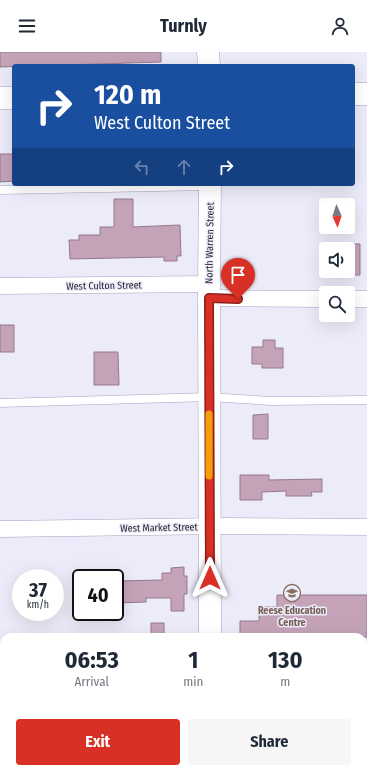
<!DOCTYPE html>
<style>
:root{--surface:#fff;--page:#f6f6f7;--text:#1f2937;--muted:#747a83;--accent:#d93025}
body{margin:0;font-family:"Fira Sans Condensed",sans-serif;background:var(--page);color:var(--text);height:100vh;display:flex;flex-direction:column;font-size:15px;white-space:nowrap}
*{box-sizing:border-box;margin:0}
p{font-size:13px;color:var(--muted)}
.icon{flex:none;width:22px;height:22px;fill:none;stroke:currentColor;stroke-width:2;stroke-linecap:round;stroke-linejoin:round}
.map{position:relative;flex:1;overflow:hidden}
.details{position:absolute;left:0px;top:581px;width:367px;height:140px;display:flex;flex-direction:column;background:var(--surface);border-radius:12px 12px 0 0;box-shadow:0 4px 16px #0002}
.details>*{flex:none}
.hud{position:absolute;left:12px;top:12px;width:343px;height:122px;border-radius:4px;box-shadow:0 4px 16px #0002;background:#1a4fa0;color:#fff;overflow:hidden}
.needle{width:26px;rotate:177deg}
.controls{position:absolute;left:319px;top:146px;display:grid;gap:8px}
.controls a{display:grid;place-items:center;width:36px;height:36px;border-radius:4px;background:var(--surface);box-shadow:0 4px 16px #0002;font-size:20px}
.speed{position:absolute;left:12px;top:517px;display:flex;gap:8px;font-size:20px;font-weight:700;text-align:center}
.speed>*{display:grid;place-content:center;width:52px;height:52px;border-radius:50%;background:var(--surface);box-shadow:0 4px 16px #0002;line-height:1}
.speed small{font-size:10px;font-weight:400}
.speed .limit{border:2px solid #111;border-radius:6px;background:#fff;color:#111}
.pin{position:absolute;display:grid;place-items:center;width:34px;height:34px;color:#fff;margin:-41px -17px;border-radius:50% 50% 50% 0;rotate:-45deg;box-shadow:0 0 4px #0007}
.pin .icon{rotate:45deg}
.me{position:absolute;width:44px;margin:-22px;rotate:0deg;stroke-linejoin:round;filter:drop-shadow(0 0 3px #0008)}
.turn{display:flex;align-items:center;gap:14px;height:84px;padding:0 16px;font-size:18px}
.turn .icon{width:52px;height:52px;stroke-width:2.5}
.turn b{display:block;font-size:28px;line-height:34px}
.lanes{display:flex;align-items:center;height:38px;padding:0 16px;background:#0003;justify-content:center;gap:20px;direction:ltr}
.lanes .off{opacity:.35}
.eta{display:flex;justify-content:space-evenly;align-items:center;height:68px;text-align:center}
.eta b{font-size:24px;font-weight:700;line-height:28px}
.action{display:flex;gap:8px;margin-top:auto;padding:8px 16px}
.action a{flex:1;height:46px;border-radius:4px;background:var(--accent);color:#fff;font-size:16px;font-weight:700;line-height:46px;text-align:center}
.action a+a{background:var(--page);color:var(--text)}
header{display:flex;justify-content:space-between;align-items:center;height:52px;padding:0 16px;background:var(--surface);font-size:18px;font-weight:700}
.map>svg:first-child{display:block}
.building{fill:#c4a3b9;stroke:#96788c}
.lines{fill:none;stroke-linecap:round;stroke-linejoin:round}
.lane-casing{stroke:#a5a1c2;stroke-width:9}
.street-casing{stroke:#a5a1c2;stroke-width:17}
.secondary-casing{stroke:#a5a1c2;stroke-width:23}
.lane{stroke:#fff;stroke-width:8}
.street{stroke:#fff;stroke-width:16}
.secondary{stroke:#fff;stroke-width:22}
.route-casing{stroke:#8d1f18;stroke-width:10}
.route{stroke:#d93025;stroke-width:7}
.slow{stroke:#f59e0b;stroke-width:7}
.labels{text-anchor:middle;stroke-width:3;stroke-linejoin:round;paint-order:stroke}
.street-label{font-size:10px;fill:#282734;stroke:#ecebf9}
.education-label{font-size:10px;font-weight:bold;fill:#785e54;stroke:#ecebf9}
</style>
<header><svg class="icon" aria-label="menu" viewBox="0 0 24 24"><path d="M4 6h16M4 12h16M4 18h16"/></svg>Turnly<svg class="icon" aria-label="person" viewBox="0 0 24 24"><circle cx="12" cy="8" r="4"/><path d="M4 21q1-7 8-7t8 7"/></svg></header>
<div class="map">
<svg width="367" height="721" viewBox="0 0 367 721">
<rect width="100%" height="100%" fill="#ecebf9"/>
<g class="building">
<polygon points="0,0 161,0 161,10 0,15"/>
<polygon points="0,102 14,102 14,129 0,130"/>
<polygon points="114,147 133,147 133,175 180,173 181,204 177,204 177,209 164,209 164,205 70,207 69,188 79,188 79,183 100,183 100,175 114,175"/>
<polygon points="336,192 360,192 360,223 336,223 336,219 348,219 348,197 336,197"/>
<rect x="0" y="273" width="14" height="27"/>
<polygon points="263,288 275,288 275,296 283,296 283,316 262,316 262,312 252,312 252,295 263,295"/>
<polygon points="94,300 118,300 119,333 94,333"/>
<polygon points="268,362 268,387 253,387 253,363"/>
<polygon points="240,423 269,423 269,428 322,427 322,440 311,440 312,444 286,444 286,439 262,440 262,448 240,448"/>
<polygon points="184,515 184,524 187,524 187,542 184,542 184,559 171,559 171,546 146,546 146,550 115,551 115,529 162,528 162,521 171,521 171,516"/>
<polygon points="277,543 367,543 367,585 240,585 240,569 259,569 259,555 277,555"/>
<rect x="151" y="571" width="13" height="14"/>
</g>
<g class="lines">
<g class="lane-casing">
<g id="lane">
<polyline points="0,138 209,134"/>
<polyline points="0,351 209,345 271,349 367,348"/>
<polyline points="363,598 367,598"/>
<polyline points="0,602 4,602"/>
</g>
</g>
<g class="street-casing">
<g id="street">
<polyline points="0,234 209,232"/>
<polyline points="209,246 326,247"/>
<polyline points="348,247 367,247"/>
<polyline points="0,477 225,474 367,475"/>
</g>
</g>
<g class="secondary-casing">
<g id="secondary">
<polyline points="208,0 209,14"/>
<polyline points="353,42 367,42"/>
<polyline points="0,46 14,46"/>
<polyline points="210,132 209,232 210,585"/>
<polyline points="212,717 212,721"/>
</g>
</g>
<use href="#lane" class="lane"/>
<use href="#street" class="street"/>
<use href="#secondary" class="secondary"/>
</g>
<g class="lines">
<g class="route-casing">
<polyline id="route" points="210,526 209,246 238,247"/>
</g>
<use href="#route" class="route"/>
<polyline class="slow" points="209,362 209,424"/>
</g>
<defs>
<g id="school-ring" transform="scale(0.9)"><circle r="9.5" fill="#ecebf9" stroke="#8d6e63" stroke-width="1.5"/><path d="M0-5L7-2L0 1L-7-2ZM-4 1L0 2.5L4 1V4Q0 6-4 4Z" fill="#8d6e63"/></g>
</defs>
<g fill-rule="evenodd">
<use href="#school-ring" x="292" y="541"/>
</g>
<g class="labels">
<g class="street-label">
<text transform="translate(209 191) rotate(-89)" y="4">North Warren Street</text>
<text transform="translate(104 233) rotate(-1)" y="4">West Culton Street</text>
<text transform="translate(159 475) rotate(-1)" y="4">West Market Street</text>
</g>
<g class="education-label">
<text x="292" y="562">Reese Education<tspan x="292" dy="12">Centre</tspan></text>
</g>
</g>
</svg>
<div class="controls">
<a><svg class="needle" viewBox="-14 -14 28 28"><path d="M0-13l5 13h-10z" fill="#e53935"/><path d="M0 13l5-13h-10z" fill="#747a83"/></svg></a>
<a><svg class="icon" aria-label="sound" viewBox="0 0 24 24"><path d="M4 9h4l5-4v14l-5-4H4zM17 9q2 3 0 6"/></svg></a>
<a><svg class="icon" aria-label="search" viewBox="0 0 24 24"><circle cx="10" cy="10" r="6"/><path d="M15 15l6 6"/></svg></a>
</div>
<div class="speed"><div>37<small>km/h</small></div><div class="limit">40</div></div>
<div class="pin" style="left:238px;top:247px;background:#d93025"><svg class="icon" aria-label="arrive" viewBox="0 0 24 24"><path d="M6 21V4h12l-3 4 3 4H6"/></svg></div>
<svg class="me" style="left:210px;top:526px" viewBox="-20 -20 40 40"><path d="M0-17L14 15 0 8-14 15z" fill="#d93025" stroke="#fff" stroke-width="4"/></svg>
<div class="hud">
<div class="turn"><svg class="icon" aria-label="right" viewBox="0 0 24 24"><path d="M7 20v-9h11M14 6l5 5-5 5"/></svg><div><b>120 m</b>West Culton Street</div></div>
<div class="lanes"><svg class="icon off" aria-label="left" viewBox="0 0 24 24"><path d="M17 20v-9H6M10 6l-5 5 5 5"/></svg><svg class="icon off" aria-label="ahead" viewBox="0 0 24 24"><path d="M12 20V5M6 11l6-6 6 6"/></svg><svg class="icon" aria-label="right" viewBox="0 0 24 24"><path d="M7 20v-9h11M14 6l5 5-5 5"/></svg></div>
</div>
<section class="details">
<div class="eta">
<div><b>06:53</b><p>Arrival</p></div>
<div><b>1</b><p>min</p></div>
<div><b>130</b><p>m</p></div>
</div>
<div class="action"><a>Exit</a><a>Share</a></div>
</section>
</div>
